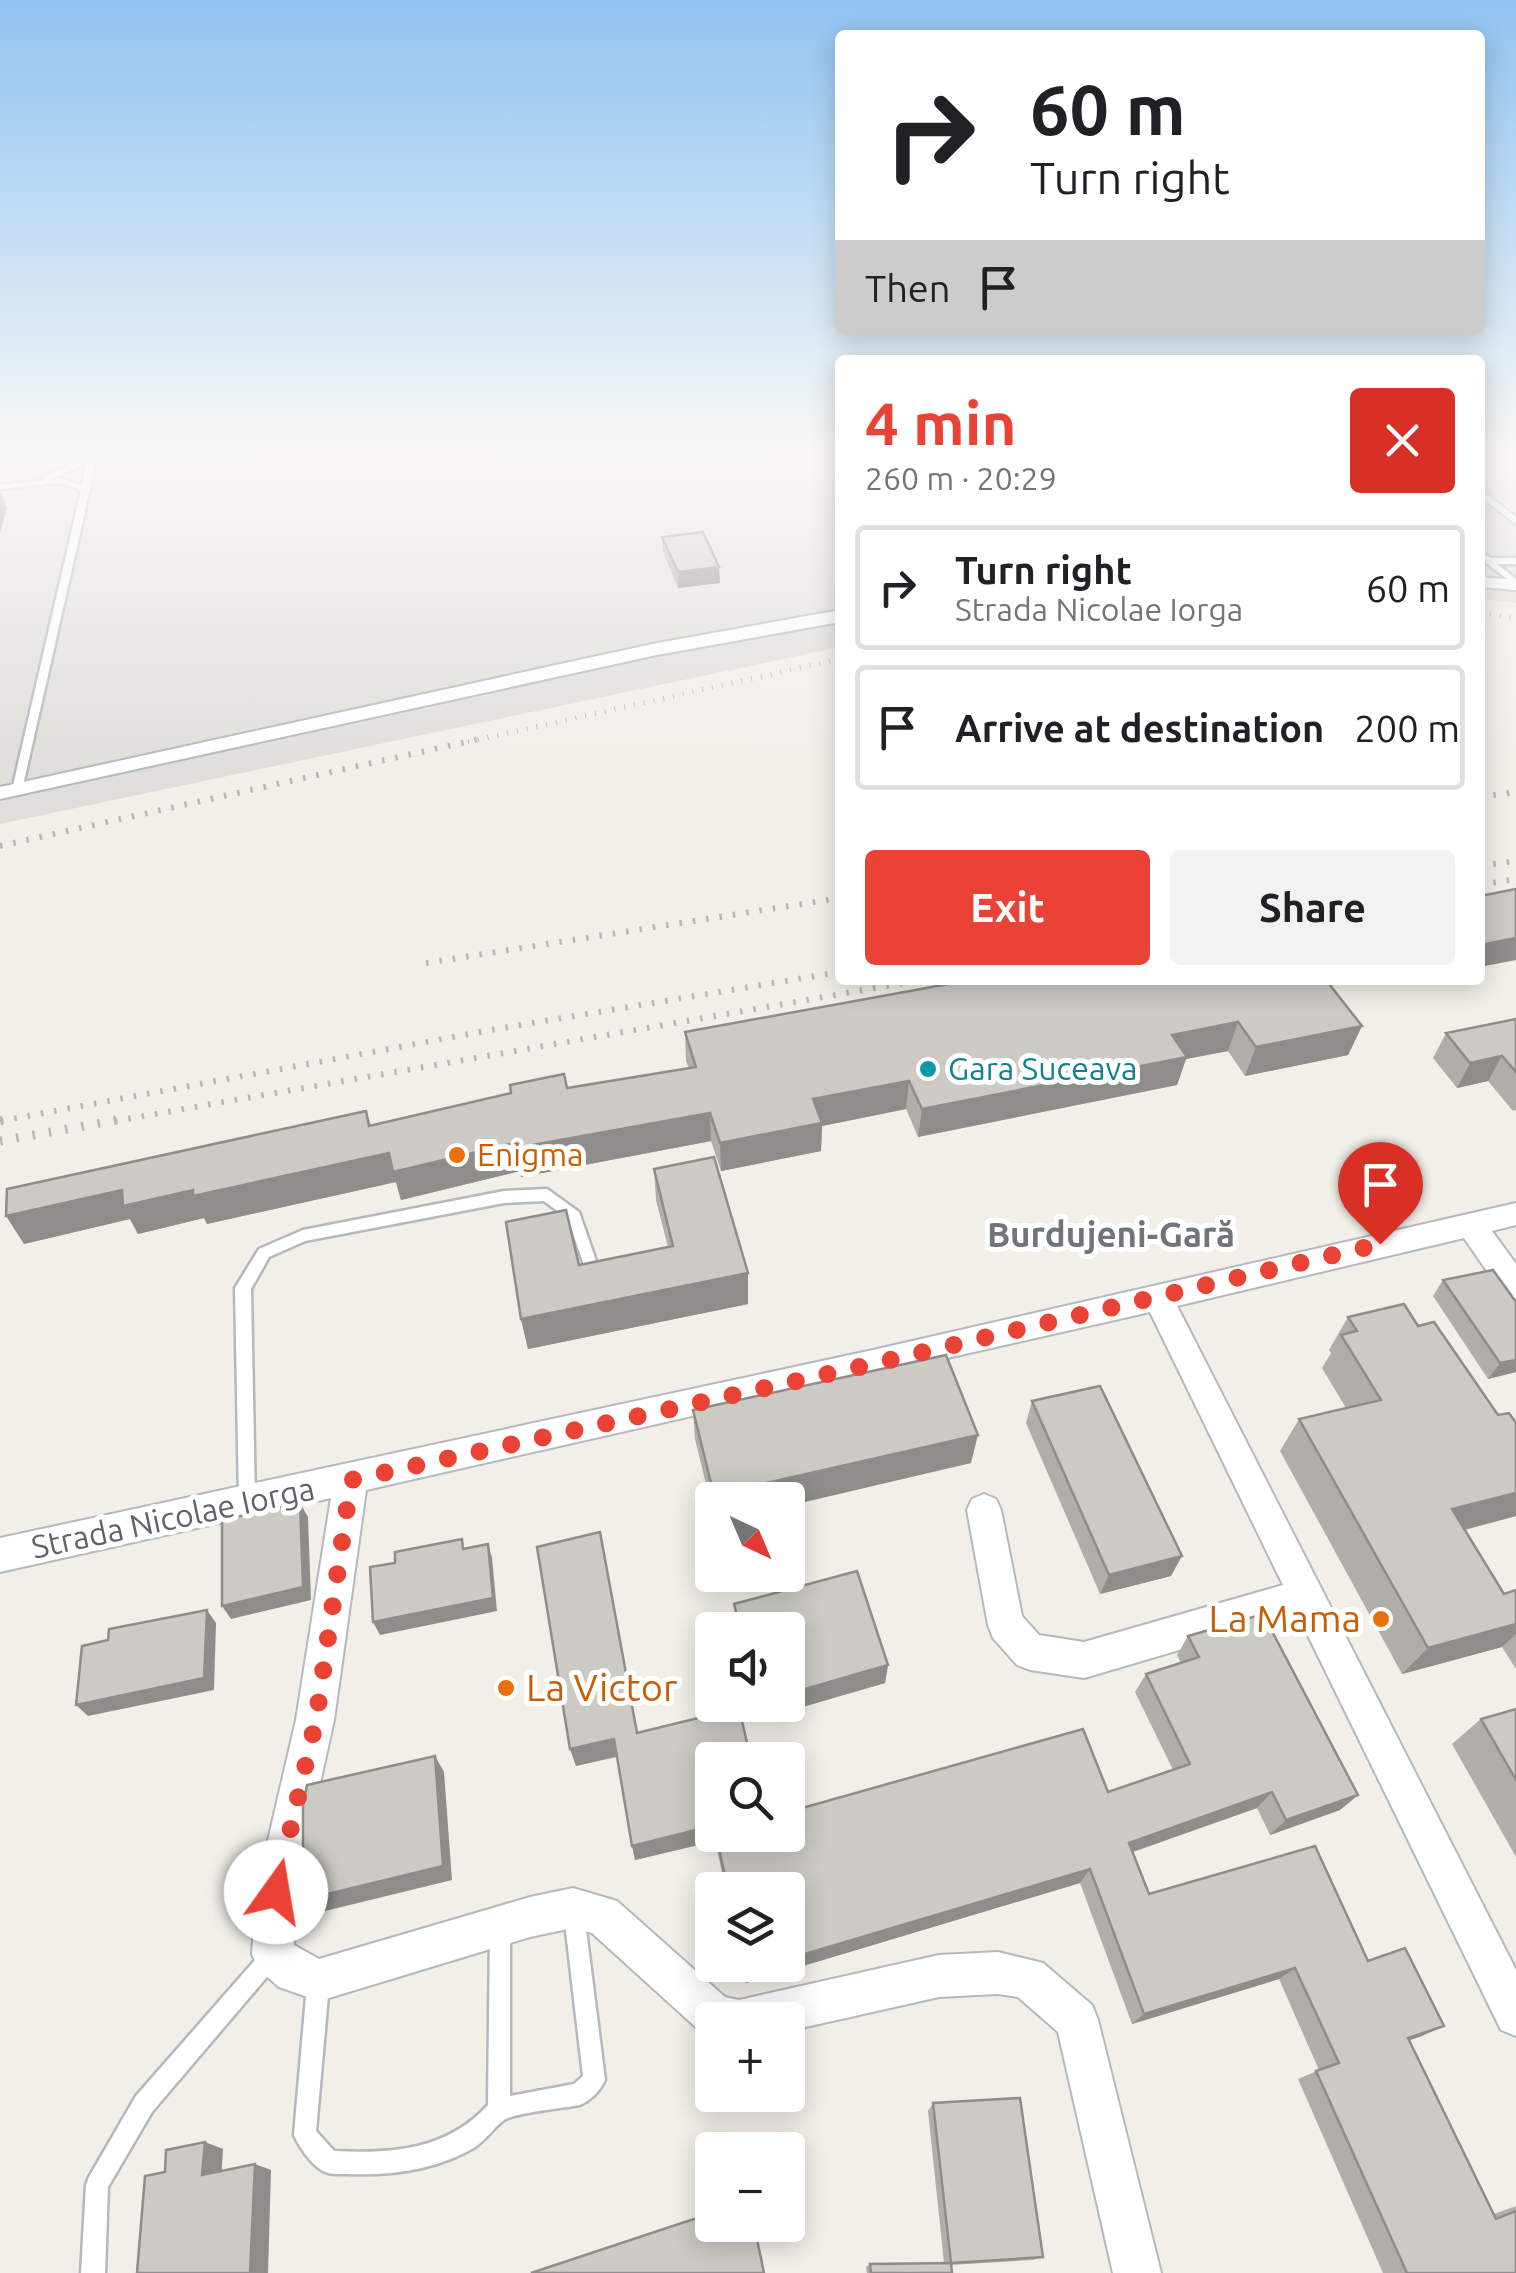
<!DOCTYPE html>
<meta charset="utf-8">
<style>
:root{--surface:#fff;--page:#f2f2f2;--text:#202124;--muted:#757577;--line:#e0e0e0;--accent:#ea4335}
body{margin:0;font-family:Ubuntu,sans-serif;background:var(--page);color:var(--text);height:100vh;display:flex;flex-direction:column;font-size:38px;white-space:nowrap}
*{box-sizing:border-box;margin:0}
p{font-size:32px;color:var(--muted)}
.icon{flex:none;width:55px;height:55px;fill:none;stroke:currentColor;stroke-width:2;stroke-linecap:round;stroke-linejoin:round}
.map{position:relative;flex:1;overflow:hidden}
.side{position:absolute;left:835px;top:355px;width:650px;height:630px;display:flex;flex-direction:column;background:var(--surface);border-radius:10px;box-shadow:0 5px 25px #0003}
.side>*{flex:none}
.top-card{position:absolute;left:835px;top:30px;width:650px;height:305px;border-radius:10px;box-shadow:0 5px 25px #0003;background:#fff;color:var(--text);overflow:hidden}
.needle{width:65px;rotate:136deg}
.tools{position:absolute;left:695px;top:1482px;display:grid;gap:20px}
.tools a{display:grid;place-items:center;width:110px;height:110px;border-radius:10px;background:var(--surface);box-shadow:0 5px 25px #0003;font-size:50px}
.pin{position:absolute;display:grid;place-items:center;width:85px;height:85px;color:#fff;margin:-102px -42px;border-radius:50% 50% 50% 0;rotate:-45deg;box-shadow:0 0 10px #0007}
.pin .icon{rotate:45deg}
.me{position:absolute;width:110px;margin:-55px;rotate:13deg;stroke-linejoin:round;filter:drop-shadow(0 0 8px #0008)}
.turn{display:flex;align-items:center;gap:35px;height:210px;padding:0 30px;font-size:45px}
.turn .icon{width:130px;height:130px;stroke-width:2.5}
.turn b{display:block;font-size:70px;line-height:85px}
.then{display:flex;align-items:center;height:95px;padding:0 30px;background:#0003;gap:20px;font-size:38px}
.round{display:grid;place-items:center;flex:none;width:105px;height:105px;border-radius:10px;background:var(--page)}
.head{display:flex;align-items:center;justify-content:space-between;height:170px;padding:0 30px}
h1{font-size:60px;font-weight:700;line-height:75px;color:var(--accent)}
.cta{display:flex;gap:20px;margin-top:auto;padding:20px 30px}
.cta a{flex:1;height:115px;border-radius:10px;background:var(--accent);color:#fff;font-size:40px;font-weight:700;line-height:115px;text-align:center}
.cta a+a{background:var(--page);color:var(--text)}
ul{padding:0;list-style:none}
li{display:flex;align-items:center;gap:30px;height:125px;margin:0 20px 15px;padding:0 10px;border:5px solid var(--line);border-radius:10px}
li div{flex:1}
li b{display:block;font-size:38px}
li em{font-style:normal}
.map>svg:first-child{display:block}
.industrial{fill:#e0deda}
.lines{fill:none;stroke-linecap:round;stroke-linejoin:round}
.lane-casing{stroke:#b5b8bc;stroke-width:5}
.street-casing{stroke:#b5b8bc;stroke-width:4}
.lane{fill:#fff;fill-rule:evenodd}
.street{fill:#fff;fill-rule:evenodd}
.rail-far2{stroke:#b6b7b8;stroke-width:5;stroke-dasharray:1 9;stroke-linecap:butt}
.rail-far1{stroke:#b6b7b8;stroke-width:6;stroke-dasharray:2.5 11;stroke-linecap:butt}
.rail{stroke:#b6b7b8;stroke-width:9;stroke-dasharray:2.5 14;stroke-linecap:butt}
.wall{fill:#afaea9}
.shaded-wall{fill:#8f8d8a}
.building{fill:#cccac5;stroke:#8f8d8a;stroke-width:2.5}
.route{stroke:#ea4335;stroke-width:18;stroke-dasharray:0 32.4}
.culture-dot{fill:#0f9aa8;stroke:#fff;stroke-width:4}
.food-dot{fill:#e8710a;stroke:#fff;stroke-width:4}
.labels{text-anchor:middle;stroke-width:10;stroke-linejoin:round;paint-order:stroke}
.culture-label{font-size:32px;fill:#0d838f;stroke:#fff;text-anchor:start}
.food-label{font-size:32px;fill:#c56008;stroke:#fff;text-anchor:start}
.street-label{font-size:32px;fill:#5f6368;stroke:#fff}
.neighbourhood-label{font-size:35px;font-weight:bold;fill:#70757a;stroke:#fff}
.near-food-label{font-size:38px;fill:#c56008;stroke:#fff;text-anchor:end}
</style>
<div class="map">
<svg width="1516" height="2273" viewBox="0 0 1516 2273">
<rect width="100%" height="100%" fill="#f1efe8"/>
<g class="industrial">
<polygon points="0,452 840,452 840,647 0,824"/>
<polygon points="1480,452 1516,452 1516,603 1480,598"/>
</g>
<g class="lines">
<g class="lane-casing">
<g id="lane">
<path d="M90,452H98L97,458L22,790L17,793L12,790L81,490L61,483L0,489V485L46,480L43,478L44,476L89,457ZM87,463L82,485L61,479L50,480Z"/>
<polygon points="1480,490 1516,517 1516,524 1480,496"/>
<polygon points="1480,551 1491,558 1516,558 1516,564 1497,564 1516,579 1516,586 1480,558"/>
<polygon points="547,1189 579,1212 596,1261 594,1265 589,1267 584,1265 568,1219 544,1201 504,1203 305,1241 269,1257 251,1289 255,1500 253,1506 247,1508 241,1506 239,1500 235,1288 259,1249 303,1230 504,1191"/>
<path d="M574,1904L581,1907L584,1914L605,2080C600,2091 591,2100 580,2105C564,2108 514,2113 504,2120C494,2127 487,2139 475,2147C437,2170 390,2176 346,2174C339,2174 330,2175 323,2171C312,2165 299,2147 294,2135L307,1985L311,1978L318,1974L325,1978L329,1985L316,2131L334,2151C392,2154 447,2150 488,2105L490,1929L493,1922L500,1919L507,1922L510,1929V2096L574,2084L583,2076L564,1914L567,1907Z"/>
<polygon points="270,1948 277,1951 280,1958 277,1965 152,2112 108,2187 105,2273 81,2273 86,2185 89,2177 136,2096 263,1951"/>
</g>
</g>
<g class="street-casing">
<g id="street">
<polygon points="1480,577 1516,580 1516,590 1480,587"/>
<polygon points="840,610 840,622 652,656 0,799 0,787 652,644"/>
<polygon points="1516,1203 1516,1225 1492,1231 1516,1264 1516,1300 1505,1297 1464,1238 1177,1306 1516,1970 1516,2036 1501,2030 1298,1615 1084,1678 1030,1670 1017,1665 993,1638 988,1625 967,1510 972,1499 984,1494 996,1499 1001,1510 1022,1616 1039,1635 1084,1642 1283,1585 1150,1312 366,1490 334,1720 296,1892 294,1945 319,1959 530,1897 573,1888 617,1901 725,1997 739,2000 939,1955 998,1952 1043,1963 1092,2005 1098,2020 1161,2273 1113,2273 1058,2032 1018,1997 998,1994 939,1997 788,2031 788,2020 712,2020 712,2036 700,2031 592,1933 573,1928 530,1937 319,2001 279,1987 258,1969 252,1954 256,1892 296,1720 331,1498 0,1572 0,1538 873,1350"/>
</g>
</g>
<use href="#lane" class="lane"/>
<use href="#street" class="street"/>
<g class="rail-far2">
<polyline points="1480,613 1516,618"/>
<polyline points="468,742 840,659"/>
</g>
<g class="rail-far1">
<polyline points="1480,797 1516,792"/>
<polyline points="0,846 479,739"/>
<polyline points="1480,866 1516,861"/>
<polyline points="1480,885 1516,879"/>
<polyline points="426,963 840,898"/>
<polyline points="1,1121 496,1029 840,972"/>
<polyline points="115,1121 921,980"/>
</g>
<g class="rail">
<polyline points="0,1121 14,1118"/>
<polyline points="0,1141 129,1118"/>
</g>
</g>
<g class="wall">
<polygon points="662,537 720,583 678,588 663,552"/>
<polygon points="970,980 1362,1026 1348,1055 1245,1076 1228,1051 1186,1059 1177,1085 918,1137 906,1109 822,1126 821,1151 721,1171 711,1141 521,1177 520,1171 401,1200 396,1182 207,1224 204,1218 138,1234 130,1219 24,1244 366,1111 371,1125 567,1088 689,1068 686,1061 685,1032"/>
<polygon points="1516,1019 1516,1110 1513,1111 1488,1081 1457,1088 1433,1058 1446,1033"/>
<polygon points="654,1169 748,1304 528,1349 521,1319 579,1265 668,1247 656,1200"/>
<polygon points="1443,1280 1516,1302 1516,1372 1488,1379 1433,1296"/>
<polygon points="1348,1317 1516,1516 1465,1530 1504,1594 1516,1590 1516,1669 1502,1647 1402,1674 1280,1451 1299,1419 1346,1408 1322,1368 1331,1353 1329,1350"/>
<polygon points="1032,1401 1171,1576 1100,1594 1026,1423"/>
<polygon points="693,1410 971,1463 788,1500 712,1500 712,1509 695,1439"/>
<polygon points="857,1571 888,1665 885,1683 761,1719 757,1705 788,1705 788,1630 737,1630 734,1604"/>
<polygon points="1188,1636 1358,1795 1340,1810 1270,1835 1257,1808 1133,1852 1149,1894 1368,1961 1422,2036 1409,2040 1494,2214 1516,2206 1516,2273 1383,2273 1298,2079 1319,2070 1279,1979 1132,2024 1080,1883 746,1983 742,1965 788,1965 788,1890 726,1890 715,1841 635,1860 617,1757 576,1766 637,1733 712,1760 712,1835 788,1835 1108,1792 1173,1770 1135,1692 1146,1674 1181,1663 1177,1655"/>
<polygon points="1516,1709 1516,1857 1452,1744 1481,1719"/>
<polygon points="933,2103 1043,2257 1033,2260 951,2265 952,2273 867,2273 866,2267 870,2264 944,2263 928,2111"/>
</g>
<g class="shaded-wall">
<polygon points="0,491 7,508 0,533"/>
<polygon points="719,567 720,583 678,588 678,572"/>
<polygon points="1516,938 1516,960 1480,967 1480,945"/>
<polygon points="1238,1022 1228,1051 1186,1059 1177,1085 918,1137 922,1109 1172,1035"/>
<polygon points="1362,1026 1348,1055 1245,1076 1256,1047"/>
<polygon points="1502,1056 1488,1081 1457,1088 1470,1063"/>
<polygon points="909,1081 906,1109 822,1126 821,1151 721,1171 720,1143 813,1099"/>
<polygon points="710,1113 711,1141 521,1177 516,1148"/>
<polygon points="514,1143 520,1171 401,1200 396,1182 207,1224 204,1218 138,1234 130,1219 24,1244 6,1216 122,1190 193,1190 389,1153"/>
<polygon points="748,1273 748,1304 528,1349 521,1319"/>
<polygon points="1516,1360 1516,1372 1488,1379 1500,1363"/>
<polygon points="978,1435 971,1463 788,1506 788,1500 715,1500 714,1495"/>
<polygon points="1516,1493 1516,1516 1428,1539 1452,1509"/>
<polygon points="300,1503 308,1517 311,1600 231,1619 222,1606"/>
<polygon points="488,1544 492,1558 497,1611 380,1635 373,1622"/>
<polygon points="1182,1556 1171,1576 1100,1594 1109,1575"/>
<polygon points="207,1610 216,1623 214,1690 88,1716 76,1705"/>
<polygon points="1516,1624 1516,1634 1502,1647 1402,1674 1428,1648"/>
<polygon points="888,1665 885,1683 761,1719 761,1705 788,1705 788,1694"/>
<polygon points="614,1739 618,1756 576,1766 570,1749"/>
<polygon points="435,1756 444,1772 452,1880 317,1913 303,1900"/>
<polygon points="1272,1792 1257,1808 1118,1857 1129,1843"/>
<polygon points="1358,1795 1340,1810 1270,1835 1286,1820"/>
<polygon points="712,1826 712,1835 715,1835 715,1841 635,1860 632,1846"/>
<polygon points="1090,1869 1080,1883 746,1983 745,1972 768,1965 788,1965 788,1959"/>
<polygon points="1295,1968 1279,1979 1132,2024 1144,2014"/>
<polygon points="1444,2026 1422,2036 1387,2048 1408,2038"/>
<polygon points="205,2142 223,2149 221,2181 202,2175"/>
<polygon points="255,2164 271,2170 268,2273 250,2273"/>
</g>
<g class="building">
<polygon points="703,532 719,567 678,572 662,537"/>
<polygon points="1516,889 1516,938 1480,945 1480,896"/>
<polygon points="970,980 1326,980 1362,1026 1256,1047 1238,1022 1172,1035 1187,1057 922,1109 909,1081 813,1099 822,1123 720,1143 710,1113 516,1148 514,1143 393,1172 389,1153 193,1196 193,1190 123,1206 122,1190 6,1216 7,1189 366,1111 369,1126 511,1093 510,1085 564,1074 567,1088 696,1067 685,1032"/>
<polygon points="1516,1019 1516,1072 1502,1056 1470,1063 1446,1033"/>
<polygon points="714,1157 748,1273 521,1319 506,1222 566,1210 579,1265 673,1246 654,1169"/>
<polygon points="1493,1270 1516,1302 1516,1360 1500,1363 1443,1280"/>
<polygon points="1404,1304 1418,1326 1434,1322 1498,1415 1509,1413 1516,1423 1516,1493 1452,1509 1504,1594 1516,1590 1516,1624 1428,1648 1299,1419 1381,1400 1341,1335 1357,1331 1348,1317"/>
<polygon points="946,1355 978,1435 714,1495 693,1410"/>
<polygon points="1100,1386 1182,1556 1109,1575 1032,1401"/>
<polygon points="300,1503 303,1587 222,1606 222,1520"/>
<polygon points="600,1532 637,1733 739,1708 751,1760 712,1760 712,1826 632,1846 614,1739 570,1749 537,1547"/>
<polygon points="462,1539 463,1549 488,1544 493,1598 373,1622 370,1567 395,1563 395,1552"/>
<polygon points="857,1571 888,1665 788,1694 788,1630 741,1630 734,1604"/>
<polygon points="207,1610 204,1678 76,1705 82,1646 108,1640 109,1629"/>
<polygon points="1263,1614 1358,1795 1286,1820 1272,1792 1129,1843 1149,1894 1315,1846 1368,1961 1405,1948 1444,2026 1408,2038 1496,2219 1516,2211 1516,2273 1407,2273 1316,2071 1339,2063 1295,1968 1144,2014 1090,1869 788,1959 788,1890 728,1890 716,1835 788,1835 788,1812 1083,1729 1108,1792 1190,1764 1146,1674 1199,1657 1188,1636"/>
<polygon points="1516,1709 1516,1780 1481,1719"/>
<polygon points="435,1756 443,1866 303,1900 303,1805 307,1785"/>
<polygon points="744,1965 768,1965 745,1972"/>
<polygon points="1020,2098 1043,2257 951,2263 933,2103"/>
<polygon points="205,2142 202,2175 255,2164 250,2273 137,2273 145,2176 165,2172 166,2150"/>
<polygon points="712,2213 712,2225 754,2225 764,2273 531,2273"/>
<polygon points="951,2263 952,2273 871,2273 870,2264"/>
</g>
<linearGradient id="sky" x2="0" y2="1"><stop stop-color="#8fc3f1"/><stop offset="0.59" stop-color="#f9f8f5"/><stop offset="1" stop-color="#f9f8f5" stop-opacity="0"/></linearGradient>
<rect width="1516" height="771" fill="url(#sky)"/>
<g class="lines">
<polyline class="route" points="276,1892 316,1720 351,1480 873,1364 1380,1244"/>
</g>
<circle class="culture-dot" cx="928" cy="1069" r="10"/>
<g class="food-dot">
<circle cx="457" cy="1155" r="10"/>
<circle cx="1381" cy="1619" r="10"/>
<circle cx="506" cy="1688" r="10"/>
</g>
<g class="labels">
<g class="culture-label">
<text x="948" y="1080">Gara Suceava</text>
</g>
<g class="food-label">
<text x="477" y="1166">Enigma</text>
</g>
<g class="street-label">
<text transform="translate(173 1518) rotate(-12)" y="11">Strada Nicolae Iorga</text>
</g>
<g class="neighbourhood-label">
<text x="1111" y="1247">Burdujeni-Gară</text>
</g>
<g class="near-food-label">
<text x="1361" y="1632">La Mama</text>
<text x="526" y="1701" text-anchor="start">La Victor</text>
</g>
</g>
</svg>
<div class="tools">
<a><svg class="needle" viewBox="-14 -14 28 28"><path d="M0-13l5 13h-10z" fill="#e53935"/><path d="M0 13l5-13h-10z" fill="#757577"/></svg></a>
<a><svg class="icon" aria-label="sound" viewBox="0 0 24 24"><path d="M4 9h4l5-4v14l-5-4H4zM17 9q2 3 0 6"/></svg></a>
<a><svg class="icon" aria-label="search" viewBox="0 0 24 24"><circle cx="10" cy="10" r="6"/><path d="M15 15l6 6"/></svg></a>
<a><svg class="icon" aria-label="layers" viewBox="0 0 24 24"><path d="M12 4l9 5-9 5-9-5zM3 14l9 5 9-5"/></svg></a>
<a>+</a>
<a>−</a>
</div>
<div class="pin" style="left:1380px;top:1244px;background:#d93025"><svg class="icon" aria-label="arrive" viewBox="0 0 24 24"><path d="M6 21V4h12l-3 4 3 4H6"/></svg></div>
<svg class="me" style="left:276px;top:1892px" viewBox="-20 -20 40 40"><circle r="19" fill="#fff"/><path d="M0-13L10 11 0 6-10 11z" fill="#ea4335"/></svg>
<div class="top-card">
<div class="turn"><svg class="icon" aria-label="right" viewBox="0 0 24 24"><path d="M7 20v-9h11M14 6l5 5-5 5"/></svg><div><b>60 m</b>Turn right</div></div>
<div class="then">Then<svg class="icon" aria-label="arrive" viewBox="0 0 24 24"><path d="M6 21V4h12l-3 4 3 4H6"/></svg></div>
</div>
<section class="side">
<div class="head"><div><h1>4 min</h1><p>260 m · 20:29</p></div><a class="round" style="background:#d93025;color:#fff"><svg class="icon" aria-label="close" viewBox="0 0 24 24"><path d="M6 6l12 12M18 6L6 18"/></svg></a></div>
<ul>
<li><svg class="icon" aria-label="right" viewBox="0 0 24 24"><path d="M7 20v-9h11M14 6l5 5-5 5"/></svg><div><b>Turn right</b><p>Strada Nicolae Iorga</p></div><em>60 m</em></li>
<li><svg class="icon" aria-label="arrive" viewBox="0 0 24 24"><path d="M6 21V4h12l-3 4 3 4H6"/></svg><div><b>Arrive at destination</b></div><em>200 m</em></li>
</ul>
<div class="cta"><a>Exit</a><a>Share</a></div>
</section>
</div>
